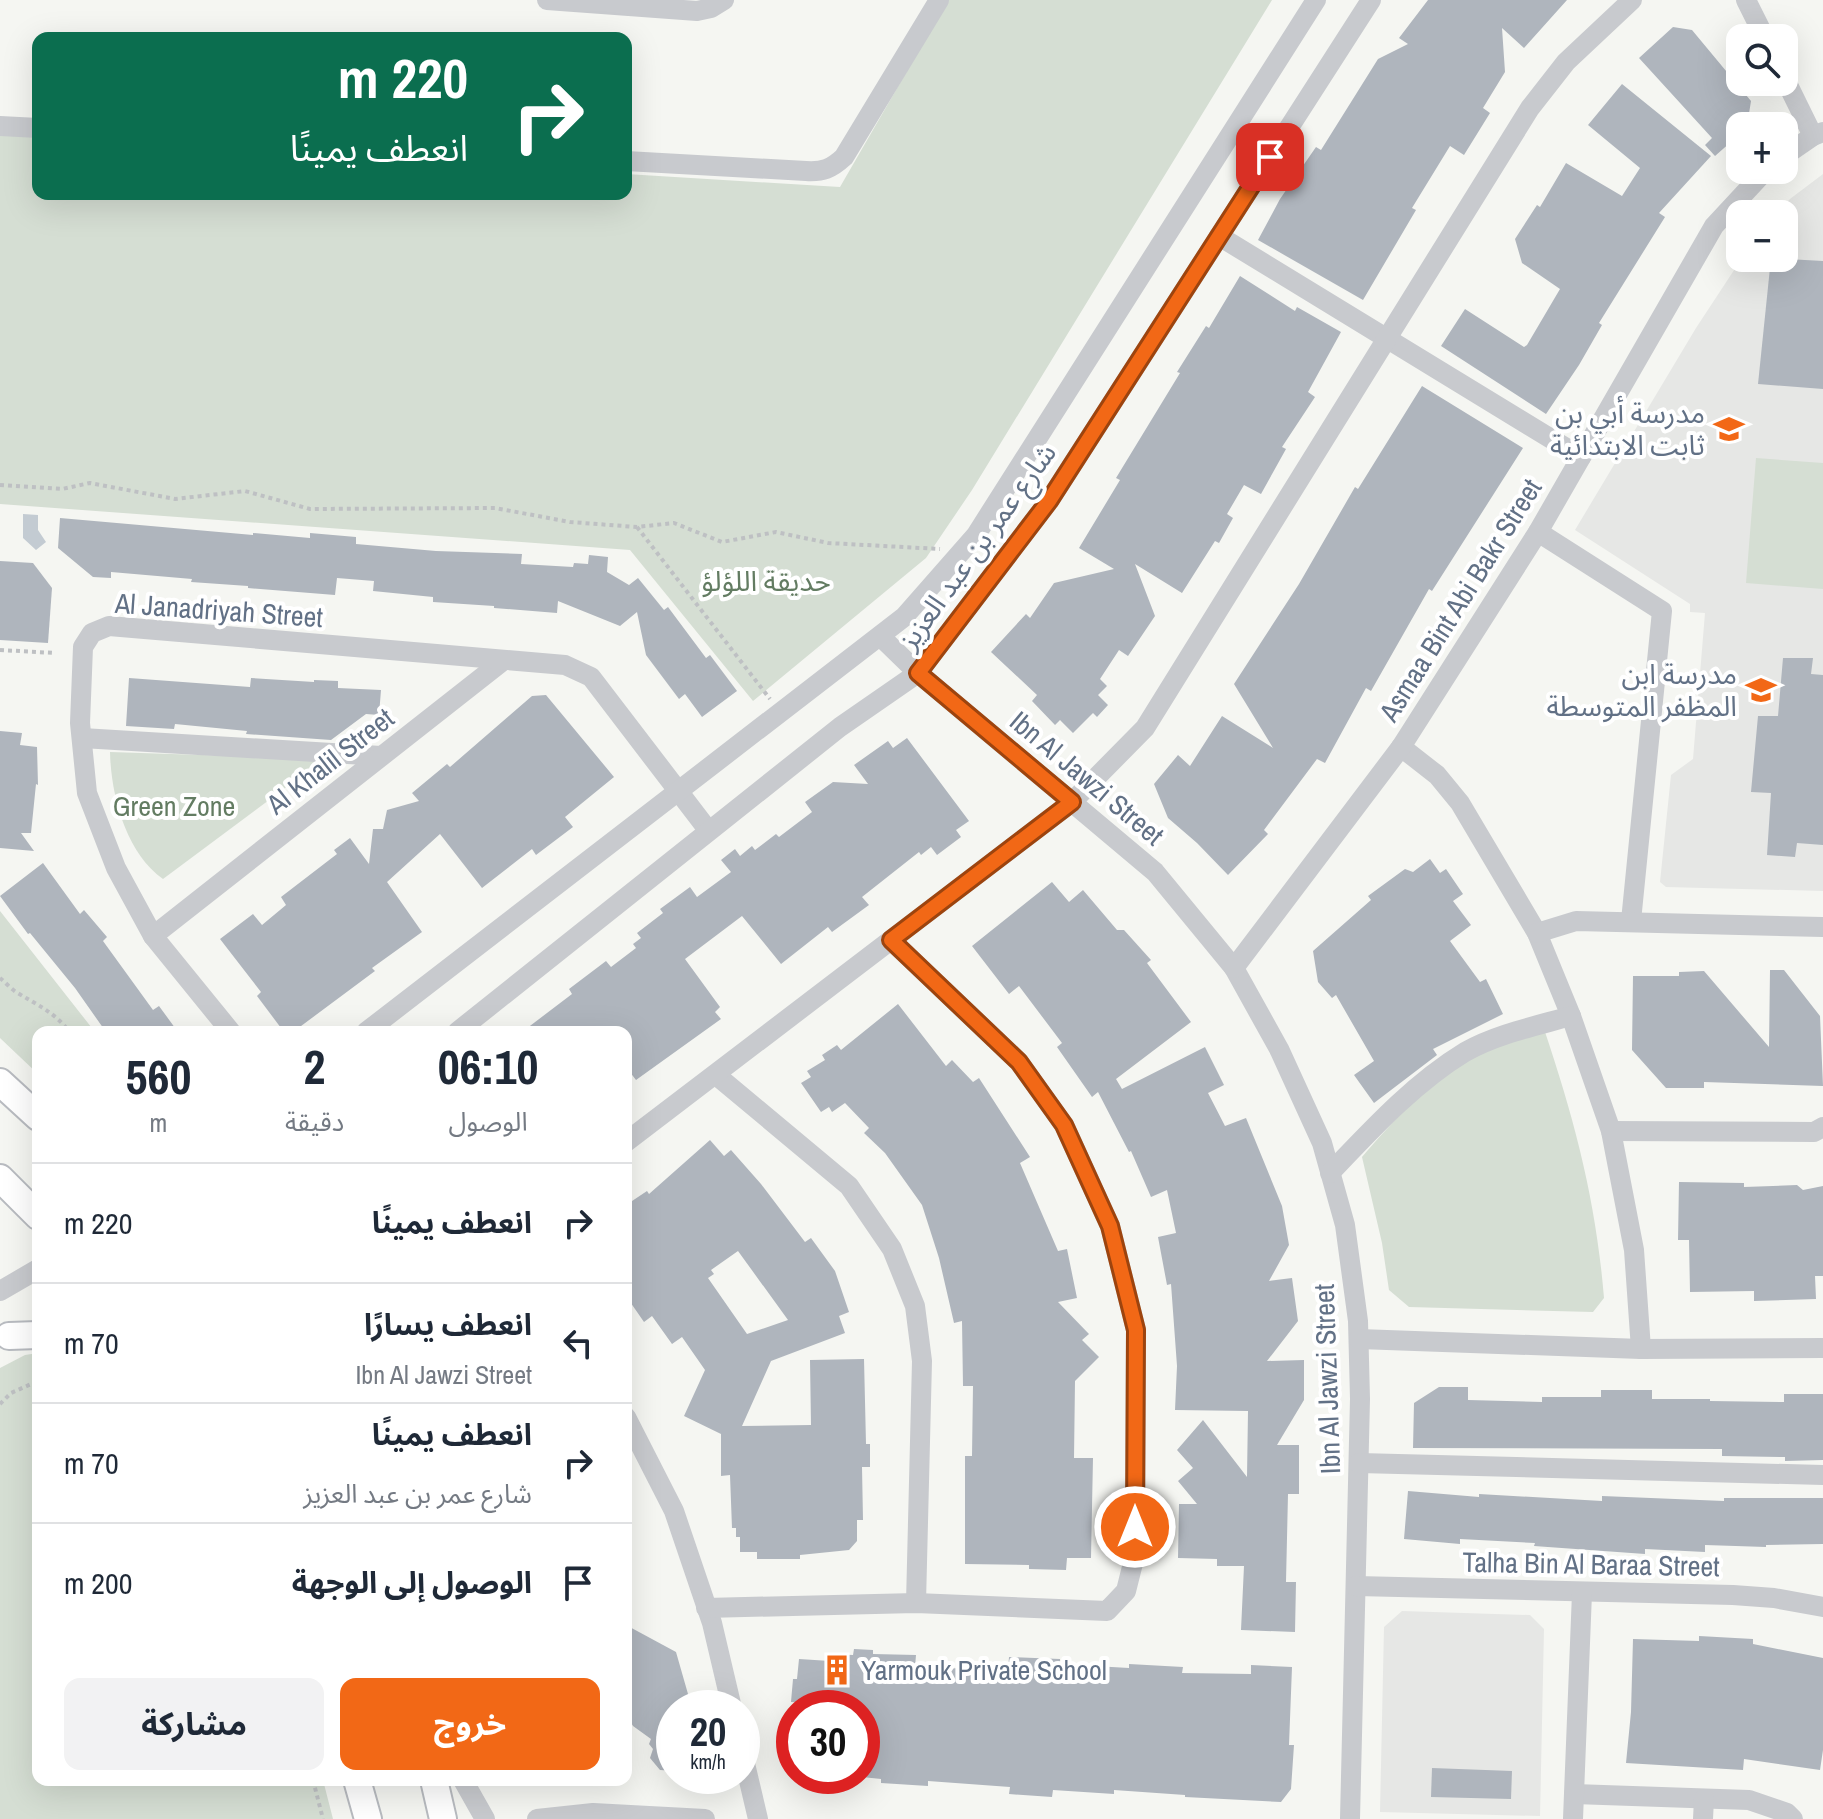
<!DOCTYPE html>
<html lang="ar">
<meta charset="utf-8">
<style>
:root{--surface:#fff;--page:#f2f2f3;--text:#1f2937;--muted:#747a83;--line:#e0e1e3;--accent:#f26816}
body{margin:0;font-family:"Archivo Narrow","Noto Sans Arabic",sans-serif;background:var(--page);color:var(--text);direction:rtl;height:100vh;display:flex;flex-direction:column;font-size:30px;white-space:nowrap}
*{box-sizing:border-box;margin:0}
p{font-size:26px;color:var(--muted)}
.icon{flex:none;width:44px;height:44px;fill:none;stroke:currentColor;stroke-width:2;stroke-linecap:round;stroke-linejoin:round}
.map{position:relative;flex:1;overflow:hidden;direction:ltr}
.details{position:absolute;left:32px;top:1026px;width:600px;height:760px;display:flex;flex-direction:column;background:var(--surface);border-radius:16px;box-shadow:0 8px 32px #0002;direction:rtl}
.details>*{flex:none}
.top-card{position:absolute;left:32px;top:32px;width:600px;height:168px;border-radius:16px;box-shadow:0 8px 32px #0002;direction:rtl;background:#0b6e4f;color:#fff;overflow:hidden}
.controls{position:absolute;left:1726px;top:24px;display:grid;gap:16px}
.controls a{display:grid;place-items:center;width:72px;height:72px;border-radius:16px;background:var(--surface);box-shadow:0 8px 32px #0002;font-size:40px}
.speed{position:absolute;left:656px;top:1690px;display:flex;gap:16px;font-size:40px;font-weight:700;text-align:center}
.speed>*{display:grid;place-content:center;width:104px;height:104px;border-radius:50%;background:var(--surface);box-shadow:0 8px 32px #0002;line-height:1}
.speed small{font-size:20px;font-weight:400}
.speed .limit{border:12px solid #d22;background:#fff;color:#111}
.pin{position:absolute;display:grid;place-items:center;width:68px;height:68px;color:#fff;margin:-34px;border-radius:16px;box-shadow:0 4px 12px #0006}
.me{position:absolute;width:88px;margin:-44px;rotate:0deg;stroke-linejoin:round;filter:drop-shadow(0 0 6px #0008)}
.turn{display:flex;align-items:center;gap:28px;height:168px;padding:0 32px;font-size:36px}
.turn .icon{width:104px;height:104px;stroke-width:2.5}
.turn b{display:block;font-size:56px;line-height:68px}
.eta{display:flex;justify-content:space-evenly;align-items:center;height:136px;text-align:center}
.eta b{font-size:48px;font-weight:700;line-height:56px}
.primary-button{display:flex;gap:16px;margin-top:auto;padding:16px 32px}
.primary-button a{flex:1;height:92px;border-radius:16px;background:var(--accent);color:#fff;font-size:32px;font-weight:700;line-height:92px;text-align:center}
.primary-button a+a{background:var(--page);color:var(--text)}
ul{padding:0;list-style:none}
li{display:flex;align-items:center;gap:24px;height:120px;padding:0 32px;border-top:2px solid var(--line)}
li div{flex:1}
li b{display:block;font-size:30px}
li em{font-style:normal}
.map>svg:first-child{display:block}
.built{fill:#e6e7e5}
.green{fill:#d5ded3}
.water{fill:#c3cbd2}
.building{fill:#afb5bd;fill-rule:evenodd}
.lines{fill:none;stroke-linecap:round;stroke-linejoin:round}
.major-casing{stroke:#b8bbc0;stroke-width:30}
.path{stroke:#bec0c3;stroke-width:4;stroke-dasharray:4 4;stroke-linecap:butt}
.minor{stroke:#c8cace;stroke-width:20}
.major{stroke:#fff;stroke-width:26}
.route-casing{stroke:#9d440e;stroke-width:20}
.route{stroke:#f26816;stroke-width:14}
.labels{text-anchor:middle;stroke-width:8;stroke-linejoin:round;paint-order:stroke}
.poi-label{font-size:28px;fill:#627186;stroke:#fff;text-anchor:end}
.street-label{font-size:28px;fill:#627186;stroke:#fff}
.park-label{font-size:28px;fill:#637c62;stroke:#fff}
</style>
<div class="map">
<svg width="1823" height="1819" viewBox="0 0 1823 1819">
<rect width="100%" height="100%" fill="#f5f6f2"/>
<g class="built">
<polygon points="1823,174 1823,891 1666,887 1660,882 1671,775 1693,759 1705,613 1690,612 1690,604 1575,530 1696,328 1742,258 1784,258 1784,214 1775,214 1790,199"/>
<polygon points="1402,1611 1530,1615 1544,1629 1540,1816 1380,1812 1384,1627"/>
</g>
<g class="green">
<polygon points="948,0 1272,0 972,490 926,558 753,701 630,550 0,504 0,135 38,137 38,194 626,194 626,174 840,187"/>
<polygon points="1756,458 1823,463 1823,589 1746,583"/>
<path d="M110,752L324,759L163,879C126,853 111,796 110,752Z"/>
<polygon points="0,911 95,1032 38,1032 38,1074 0,1038"/>
<path d="M1544,1029C1575,1121 1596,1201 1604,1298L1593,1312L1409,1307L1389,1290L1382,1243L1362,1157C1393,1121 1426,1085 1468,1060C1492,1046 1519,1038 1544,1029Z"/>
<polygon points="38,1353 38,1780 323,1780 333,1819 0,1819 0,1368 25,1355"/>
</g>
<polygon class="water" points="23,514 38,515 38,530 46,542 36,550 23,538"/>
<g class="building">
<polygon points="1428,0 1567,0 1524,48 1502,28 1505,72 1483,108 1490,113 1464,155 1450,146 1412,208 1416,210 1363,300 1258,240 1280,199 1316,147 1321,150 1378,59 1408,44 1399,38"/>
<polygon points="1673,27 1692,30 1751,101 1747,126 1740,126 1740,134 1715,156 1705,145 1712,138 1639,58"/>
<polygon points="1622,84 1711,156 1659,213 1665,217 1599,323 1602,325 1579,365 1546,414 1441,346 1465,309 1524,347 1527,345 1560,289 1522,263 1515,239 1537,205 1540,207 1566,163 1622,196 1640,168 1588,125"/>
<polygon points="1771,258 1823,261 1823,389 1758,384"/>
<polygon points="1240,276 1295,311 1297,307 1341,332 1308,392 1315,397 1282,447 1286,449 1261,494 1244,485 1227,514 1233,518 1219,543 1215,541 1182,593 1135,564 1155,616 1128,656 1119,650 1100,679 1107,686 1098,695 1108,705 1097,717 1093,713 1073,733 1060,720 1055,725 1032,701 1037,695 991,652 1026,614 1030,618 1054,583 1114,569 1079,548 1120,480 1116,478 1180,373 1177,372 1206,326 1209,328"/>
<polygon points="1422,386 1523,448 1432,591 1429,589 1371,691 1366,688 1325,763 1317,759 1264,830 1268,834 1228,875 1197,843 1168,818 1154,784 1178,755 1190,766 1222,716 1273,748 1234,684 1299,584 1355,487 1358,489"/>
<polygon points="60,518 253,535 253,533 310,538 310,533 356,537 356,544 436,551 522,554 521,564 573,567 574,563 588,564 589,555 608,557 607,572 629,585 638,578 664,610 668,607 706,658 710,655 737,691 702,717 685,694 679,699 646,655 637,612 620,626 558,601 557,613 494,608 494,606 433,602 433,597 373,591 374,581 337,578 335,595 248,588 248,586 191,582 192,579 111,572 111,578 93,577 58,548"/>
<polygon points="0,561 33,563 52,588 48,643 0,640"/>
<polygon points="1783,658 1813,658 1811,674 1823,675 1823,845 1797,843 1795,857 1767,855 1771,793 1751,792 1758,716 1778,716"/>
<polygon points="129,678 250,687 251,678 314,682 314,680 338,681 338,688 381,690 379,715 366,714 331,740 246,734 247,731 175,724 174,729 126,726"/>
<polygon points="546,695 614,777 565,817 573,827 536,855 532,849 482,888 440,834 387,882 422,932 372,968 375,971 293,1032 284,1032 257,996 261,992 220,939 253,914 262,925 286,905 281,897 337,854 334,850 350,838 369,864 373,829 383,829 387,810 419,801 412,793 447,764 450,767 532,696"/>
<polygon points="0,731 22,733 20,745 37,747 38,785 36,784 31,833 21,833 34,851 0,848"/>
<polygon points="907,738 969,821 956,830 961,837 937,855 931,847 921,855 919,852 862,897 869,905 832,932 828,927 781,964 742,916 685,959 720,1007 715,1012 721,1019 636,1080 626,1067 626,1032 522,1032 572,994 569,989 606,961 611,967 636,948 633,944 641,938 637,933 663,913 660,909 690,887 697,897 731,872 721,860 735,849 740,856 752,846 755,850 776,834 779,837 812,812 805,802 833,782 868,784 854,765 888,741 893,748"/>
<polygon points="1430,859 1440,873 1446,869 1463,894 1453,901 1471,925 1450,941 1480,982 1486,979 1503,1014 1433,1049 1437,1055 1374,1103 1354,1075 1374,1061 1336,995 1332,998 1318,982 1313,951 1371,900 1368,896 1405,869 1413,872"/>
<polygon points="43,863 80,914 84,910 107,937 103,941 153,1010 159,1006 178,1032 106,1032 75,988 30,933 28,934 0,896"/>
<polygon points="1052,882 1069,902 1083,890 1117,930 1124,930 1151,960 1147,963 1191,1022 1116,1079 1122,1089 1205,1047 1224,1085 1208,1093 1225,1126 1246,1118 1282,1206 1289,1245 1269,1281 1292,1278 1298,1321 1267,1361 1304,1360 1304,1400 1277,1445 1299,1445 1299,1494 1288,1494 1286,1582 1296,1582 1295,1632 1241,1630 1244,1566 1217,1566 1217,1559 1178,1558 1179,1504 1197,1504 1178,1481 1193,1468 1177,1450 1203,1420 1247,1477 1248,1411 1175,1410 1177,1366 1171,1284 1167,1285 1158,1237 1176,1233 1167,1190 1151,1197 1131,1151 1129,1152 1098,1092 1092,1097 1057,1047 1062,1043 1019,986 1009,994 972,946"/>
<polygon points="1770,970 1784,970 1820,1016 1823,1086 1704,1082 1704,1088 1666,1088 1632,1050 1633,976 1679,976 1679,972 1704,971 1769,1047"/>
<polygon points="898,1004 946,1066 952,1060 973,1082 979,1078 1030,1157 1020,1163 1058,1251 1067,1249 1077,1298 1058,1302 1089,1334 1082,1340 1099,1357 1075,1381 1074,1458 1093,1458 1091,1558 1067,1558 1066,1570 1029,1569 1029,1565 965,1564 965,1456 972,1456 973,1386 963,1386 962,1321 954,1323 939,1258 922,1205 885,1153 864,1133 869,1128 845,1103 832,1112 829,1107 821,1112 801,1083 811,1077 807,1071 825,1060 822,1055 837,1045 841,1050"/>
<path d="M710,1140L724,1156L731,1150L761,1184L805,1242L811,1238L835,1271L849,1312L839,1316L845,1333L771,1361L742,1426L811,1425L810,1360L864,1359L866,1444H870V1467H862L863,1520H857V1541L849,1550L800,1555V1559H757V1552H740V1537H736V1528H732L730,1475L721,1476V1434L684,1416L705,1370L682,1337L672,1344L652,1316L644,1322L626,1296V1205L647,1191L649,1194ZM738,1251L788,1320L747,1334L708,1278L714,1274L711,1270Z"/>
<polygon points="1679,1182 1744,1183 1744,1187 1797,1185 1803,1190 1823,1186 1823,1276 1815,1276 1816,1299 1754,1301 1754,1291 1690,1292 1689,1240 1678,1240"/>
<polygon points="1439,1387 1468,1387 1468,1400 1542,1402 1542,1397 1601,1397 1601,1390 1652,1390 1652,1399 1710,1399 1710,1401 1784,1402 1784,1394 1823,1394 1823,1460 1785,1461 1785,1457 1722,1456 1722,1449 1413,1448 1414,1403"/>
<polygon points="1408,1491 1479,1497 1479,1494 1602,1501 1602,1496 1724,1501 1724,1498 1823,1498 1823,1544 1766,1545 1766,1547 1705,1545 1705,1552 1645,1549 1645,1554 1534,1546 1535,1543 1460,1539 1460,1544 1404,1539"/>
<polygon points="626,1625 676,1652 692,1708 674,1708 674,1771 660,1770 650,1758 653,1749 649,1744 651,1739 633,1726 626,1714"/>
<polygon points="1699,1636 1753,1639 1753,1644 1823,1658 1823,1750 1820,1770 1744,1759 1743,1770 1626,1763 1631,1712 1633,1639 1699,1641"/>
<polygon points="854,1649 873,1650 873,1654 916,1655 915,1667 1008,1670 1009,1657 1060,1659 1060,1664 1129,1668 1129,1664 1183,1667 1182,1673 1251,1674 1251,1665 1292,1667 1289,1745 1294,1745 1291,1789 1281,1802 1185,1797 1185,1795 1114,1790 1114,1794 1053,1790 1052,1797 1009,1794 1010,1787 928,1781 928,1786 881,1783 881,1779 862,1777 862,1706 791,1702 793,1679 797,1679 799,1659 830,1661 830,1654 853,1655"/>
<polygon points="1432,1768 1512,1771 1511,1799 1431,1797"/>
</g>
<g class="lines">
<g class="major-casing">
<g id="major">
<polyline points="0,1082 38,1117"/>
<polyline points="0,1178 38,1216"/>
<polyline points="9,1336 38,1335"/>
<polyline points="357,1780 368,1819"/>
<polyline points="434,1780 443,1819"/>
</g>
</g>
<g class="path">
<polyline points="0,485 62,489 90,483 175,499 245,491 310,509 495,508 570,522 637,527 674,523 722,542 776,532 828,543 940,549"/>
<polyline points="637,527 770,699"/>
<polyline points="0,650 55,653"/>
<path d="M0,978C5,982 10,988 16,992C37,1005 53,1011 70,1032"/>
<polyline points="0,1404 11,1393 38,1381"/>
<polyline points="313,1780 323,1819"/>
</g>
<g class="minor">
<polyline points="547,0 697,11 711,8 724,0"/>
<polyline points="1746,0 1765,38"/>
<polyline points="1784,77 1813,136"/>
<polyline points="0,126 38,128"/>
<polyline points="1784,156 1813,136 1823,132"/>
<path d="M626,161L806,171C823,172 831,169 844,157L939,0"/>
<polyline points="1219,236 1581,457"/>
<polyline points="1538,532 1662,611 1631,921"/>
<polyline points="880,636 918,673 1155,872 1234,968 1279,1049 1322,1143 1345,1225 1358,1321 1360,1399 1350,1819"/>
<polyline points="82,738 381,756"/>
<polyline points="1401,747 1437,775 1460,803 1537,933 1571,1016 1611,1131 1634,1250 1641,1349"/>
<polyline points="1537,933 1576,921 1823,927"/>
<polyline points="153,936 504,660"/>
<polyline points="1234,968 1401,747 1538,532 1714,226 1766,170"/>
<polyline points="231,1032 153,936 116,868 87,793 80,723 83,647 92,633 109,626 565,665 591,677 708,830"/>
<polyline points="366,1032 904,617 976,535 1316,0"/>
<polyline points="457,1032 840,727 918,673 1049,501 1371,0"/>
<polyline points="716,1075 849,1186 892,1249 915,1306 922,1361 916,1603"/>
<polyline points="1611,1131 1814,1132 1823,1127"/>
<polyline points="626,1142 1072,802 1145,728 1530,108 1566,62 1632,0"/>
<path d="M1330,1173C1371,1130 1414,1083 1465,1052C1497,1034 1536,1026 1571,1016"/>
<polyline points="0,1291 38,1269"/>
<polyline points="1359,1339 1641,1349 1823,1348"/>
<polyline points="626,1417 674,1511 712,1623 732,1708"/>
<polyline points="1359,1463 1823,1475"/>
<polyline points="1356,1586 1733,1595 1774,1598 1823,1607"/>
<polyline points="706,1608 916,1603 1107,1611 1126,1591 1135,1555 1136,1330 1110,1226 1064,1125 1019,1062 891,940"/>
<polyline points="742,1751 758,1819"/>
<polyline points="463,1780 485,1819"/>
<polyline points="1574,1794 1749,1800 1787,1813 1793,1819"/>
<polyline points="537,1819 593,1813 705,1819"/>
<polyline points="1573,1819 1582,1593"/>
<polyline points="1703,1819 1704,1799"/>
</g>
<use href="#major" class="major"/>
</g>
<g class="lines">
<g class="route-casing">
<polyline id="route" points="1135,1527 1136,1330 1110,1226 1064,1125 1019,1062 891,940 1072,802 918,673 1049,501 1270,157"/>
</g>
<use href="#route" class="route"/>
</g>
<defs>
<g id="school-bare" transform="scale(2.4)"><path d="M0-5L7-2L0 1L-7-2ZM-4 1L0 2.5L4 1V4Q0 6-4 4Z" fill="#f26816" stroke="#fff" stroke-width="2.5" paint-order="stroke"/></g>
<g id="building-bare" transform="scale(2.4)"><path d="M-4-6H4V6H1V3H-1V6H-4ZM-2.5-4.3h1.7v1.8h-1.7ZM.8-4.3h1.7v1.8H.8ZM-2.5-1h1.7V.8h-1.7ZM.8-1h1.7V.8H.8Z" fill="#f26816" stroke="#fff" stroke-width="2.5" paint-order="stroke"/></g>
</defs>
<g fill-rule="evenodd">
<use href="#school-bare" x="1729" y="429"/>
<use href="#school-bare" x="1761" y="690"/>
<use href="#building-bare" x="837" y="1670"/>
</g>
<g class="labels">
<g class="poi-label">
<text x="1705" y="423">مدرسة أبي بن<tspan x="1705" dy="32">ثابت الابتدائية</tspan></text>
<text x="1737" y="684">مدرسة ابن<tspan x="1737" dy="32">المظفر المتوسطة</tspan></text>
<text x="861" y="1680" text-anchor="start">Yarmouk Private School</text>
</g>
<g class="street-label">
<text transform="translate(977 546) rotate(-54)" y="10">شارع عمر بن عبد العزيز</text>
<text transform="translate(1460 600) rotate(-58)" y="10">Asmaa Bint Abi Bakr Street</text>
<text transform="translate(219 610) rotate(4)" y="10">Al Janadriyah Street</text>
<text transform="translate(330 761) rotate(-38)" y="10">Al Khalil Street</text>
<text transform="translate(1087 778) rotate(40)" y="10">Ibn Al Jawzi Street</text>
<text transform="translate(1327 1379) rotate(-92)" y="10">Ibn Al Jawzi Street</text>
<text transform="translate(1591 1564) rotate(1)" y="10">Talha Bin Al Baraa Street</text>
</g>
<g class="park-label">
<text x="766" y="591">حديقة اللؤلؤ</text>
<text x="174" y="816">Green Zone</text>
</g>
</g>
</svg>
<div class="controls">
<a><svg class="icon" aria-label="search" viewBox="0 0 24 24"><circle cx="10" cy="10" r="6"/><path d="M15 15l6 6"/></svg></a>
<a>+</a>
<a>−</a>
</div>
<div class="speed"><div>20<small>km/h</small></div><div class="limit">30</div></div>
<div class="pin" style="left:1270px;top:157px;background:#d93025"><svg class="icon" aria-label="arrive" viewBox="0 0 24 24"><path d="M6 21V4h12l-3 4 3 4H6"/></svg></div>
<svg class="me" style="left:1135px;top:1527px" viewBox="-20 -20 40 40"><circle r="17" fill="#f26816" stroke="#fff" stroke-width="3"/><path d="M0-11L8 9 0 5-8 9z" fill="#fff"/></svg>
<div class="top-card">
<div class="turn"><svg class="icon" aria-label="right" viewBox="0 0 24 24"><path d="M7 20v-9h11M14 6l5 5-5 5"/></svg><div><b>220 m</b>انعطف يمينًا</div></div>
</div>
<section class="details">
<div class="eta">
<div><b>06:10</b><p>الوصول</p></div>
<div><b>2</b><p>دقيقة</p></div>
<div><b>560</b><p>m</p></div>
</div>
<ul>
<li><svg class="icon" aria-label="right" viewBox="0 0 24 24"><path d="M7 20v-9h11M14 6l5 5-5 5"/></svg><div><b>انعطف يمينًا</b></div><em>220 m</em></li>
<li><svg class="icon" aria-label="left" viewBox="0 0 24 24"><path d="M17 20v-9H6M10 6l-5 5 5 5"/></svg><div><b>انعطف يسارًا</b><p>Ibn Al Jawzi Street</p></div><em>70 m</em></li>
<li><svg class="icon" aria-label="right" viewBox="0 0 24 24"><path d="M7 20v-9h11M14 6l5 5-5 5"/></svg><div><b>انعطف يمينًا</b><p>شارع عمر بن عبد العزيز</p></div><em>70 m</em></li>
<li><svg class="icon" aria-label="arrive" viewBox="0 0 24 24"><path d="M6 21V4h12l-3 4 3 4H6"/></svg><div><b>الوصول إلى الوجهة</b></div><em>200 m</em></li>
</ul>
<div class="primary-button"><a>خروج</a><a>مشاركة</a></div>
</section>
</div>
